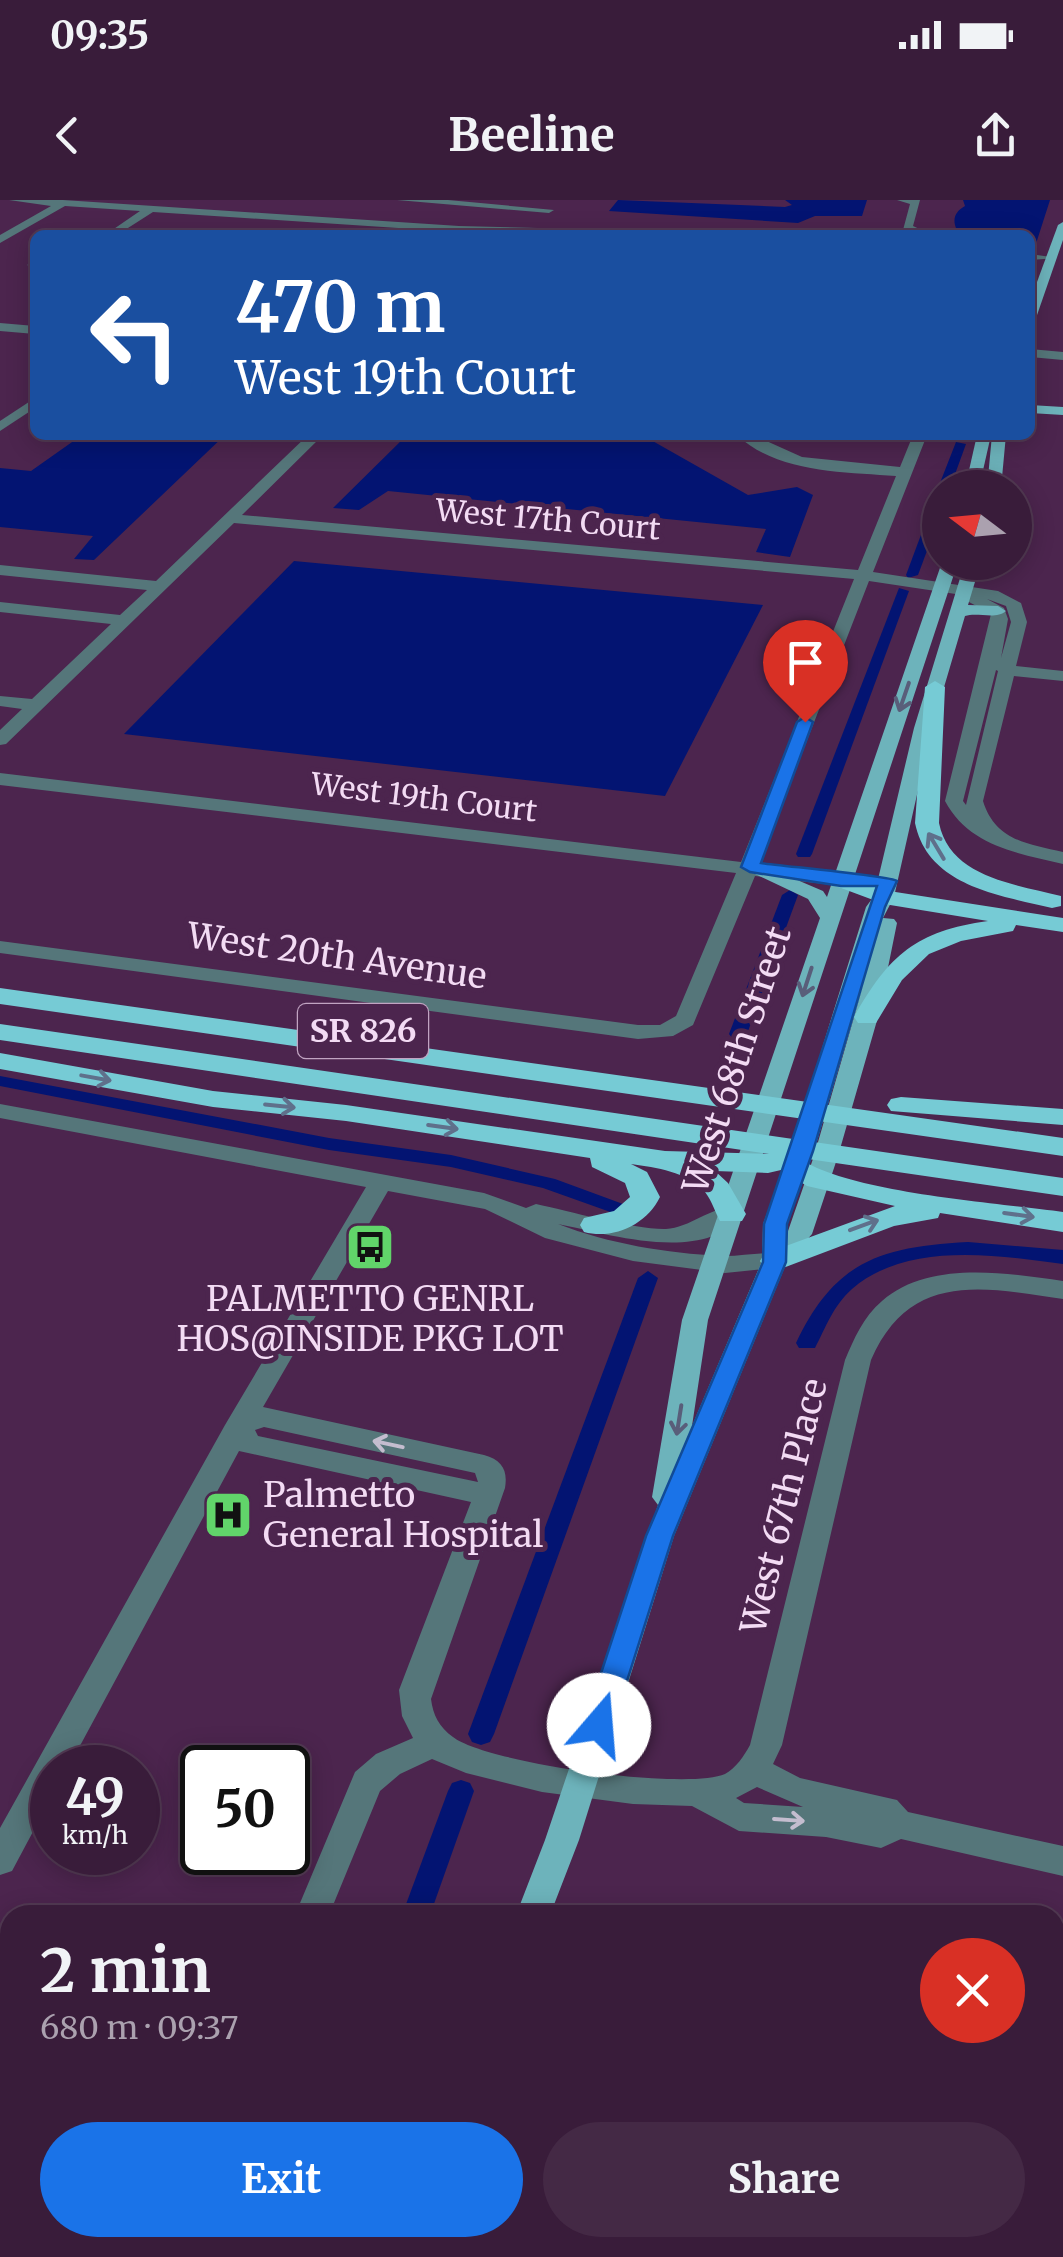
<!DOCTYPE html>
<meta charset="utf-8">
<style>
:root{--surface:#391c3a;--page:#442945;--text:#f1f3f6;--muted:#aba1af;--line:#533a54;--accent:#1a73e8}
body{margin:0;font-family:Merriweather,serif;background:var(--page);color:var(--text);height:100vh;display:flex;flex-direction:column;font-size:38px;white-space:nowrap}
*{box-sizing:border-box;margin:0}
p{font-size:32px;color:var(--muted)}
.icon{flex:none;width:55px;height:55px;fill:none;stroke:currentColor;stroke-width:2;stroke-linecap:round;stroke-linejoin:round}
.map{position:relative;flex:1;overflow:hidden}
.drawer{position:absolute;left:0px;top:1705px;width:1065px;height:352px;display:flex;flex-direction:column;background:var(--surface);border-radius:30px 30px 0 0;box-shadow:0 5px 25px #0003,0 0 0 2px var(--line)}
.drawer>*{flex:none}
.banner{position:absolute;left:30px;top:30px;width:1005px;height:210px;border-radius:15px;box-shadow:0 5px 25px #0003,0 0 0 2px var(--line);background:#1a4fa0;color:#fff;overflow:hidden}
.needle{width:65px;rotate:286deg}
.buttons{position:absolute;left:922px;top:270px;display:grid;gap:20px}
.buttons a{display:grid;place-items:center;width:110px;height:110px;border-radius:50%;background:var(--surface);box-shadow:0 5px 25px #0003,0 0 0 2px var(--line);font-size:50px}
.speed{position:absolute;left:30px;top:1545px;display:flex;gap:20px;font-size:50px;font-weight:700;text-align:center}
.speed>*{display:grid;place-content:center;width:130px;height:130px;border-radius:50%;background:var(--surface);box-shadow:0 5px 25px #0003,0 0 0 2px var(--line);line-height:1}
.speed small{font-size:25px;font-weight:400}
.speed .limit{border:5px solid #111;border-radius:15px;background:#fff;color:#111}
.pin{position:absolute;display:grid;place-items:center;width:85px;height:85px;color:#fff;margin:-102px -42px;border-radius:50% 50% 50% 0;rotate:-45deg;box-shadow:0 0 10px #0007}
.pin .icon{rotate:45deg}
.me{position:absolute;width:110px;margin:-55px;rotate:18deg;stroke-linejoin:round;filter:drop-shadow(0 0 8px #0008)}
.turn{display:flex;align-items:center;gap:35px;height:210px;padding:0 40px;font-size:45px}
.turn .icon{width:130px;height:130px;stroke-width:2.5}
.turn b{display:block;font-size:70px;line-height:85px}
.round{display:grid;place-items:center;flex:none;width:105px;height:105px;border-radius:52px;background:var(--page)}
.headline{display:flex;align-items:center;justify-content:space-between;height:170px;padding:0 40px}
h1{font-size:60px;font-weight:700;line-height:75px}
.action{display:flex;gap:20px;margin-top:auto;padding:20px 40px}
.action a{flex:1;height:115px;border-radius:60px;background:var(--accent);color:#fff;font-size:40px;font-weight:700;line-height:115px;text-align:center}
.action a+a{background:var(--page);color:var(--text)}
.status{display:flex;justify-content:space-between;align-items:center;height:70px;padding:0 50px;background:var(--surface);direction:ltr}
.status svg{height:28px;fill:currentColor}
header{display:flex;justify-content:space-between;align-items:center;height:130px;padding:0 40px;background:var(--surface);font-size:45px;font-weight:700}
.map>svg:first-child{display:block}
.water{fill:#031472}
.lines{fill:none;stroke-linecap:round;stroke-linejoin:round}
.canal{fill:#031472;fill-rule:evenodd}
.minor{fill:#55767a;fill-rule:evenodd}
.major{fill:#6db3bb;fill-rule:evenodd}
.highway{fill:#76cbd5;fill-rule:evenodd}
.oneway{stroke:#595e7a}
.oneway2{stroke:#5f708b}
.oneway3{stroke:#c4bdcf}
.route{fill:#1a73e8;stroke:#114b97;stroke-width:2.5}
.labels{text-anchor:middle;stroke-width:10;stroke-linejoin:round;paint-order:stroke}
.far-street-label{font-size:30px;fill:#f3dbf4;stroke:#4c254e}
.shield{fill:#4c254e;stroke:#c1a4c2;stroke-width:2.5}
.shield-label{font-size:32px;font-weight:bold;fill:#f3dbf4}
.street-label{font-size:35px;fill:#f3dbf4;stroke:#4c254e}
.poi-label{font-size:35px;fill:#f3dbf4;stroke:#4c254e}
</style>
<div class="status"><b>09:35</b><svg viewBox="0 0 49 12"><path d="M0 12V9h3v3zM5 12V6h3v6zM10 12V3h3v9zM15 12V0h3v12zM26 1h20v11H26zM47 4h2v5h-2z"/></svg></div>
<header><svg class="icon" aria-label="back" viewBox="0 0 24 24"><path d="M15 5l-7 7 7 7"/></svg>Beeline<svg class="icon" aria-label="share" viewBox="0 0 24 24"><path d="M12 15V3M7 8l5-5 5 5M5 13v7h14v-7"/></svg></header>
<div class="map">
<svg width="1063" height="2057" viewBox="0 0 1063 2057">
<rect width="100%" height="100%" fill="#4c254e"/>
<g class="water">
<polygon points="618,0 785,7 792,5 785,0 867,0 862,16 815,16 798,23 609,11"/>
<path d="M963,0H1050L1033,53L1030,35L956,28C952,18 956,11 965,6Z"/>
<polygon points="82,235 225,235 94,360 74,359 93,336 0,327 0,268 31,271"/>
<polygon points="407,235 642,235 748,295 797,287 813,295 790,357 756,352 766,329 388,291 359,310 333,308"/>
<polygon points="294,361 763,405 665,596 124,534"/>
</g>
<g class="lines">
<g class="canal">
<polygon points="956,242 966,244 950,288 940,288 940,290 938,288"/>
<polygon points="940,297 940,316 918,375 908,378 906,375 934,300"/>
<polygon points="899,388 909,391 812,654 810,657 798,657 796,654"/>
<polygon points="790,690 798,695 747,834 744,838 732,838 729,834 782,695"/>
<polygon points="0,876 329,938 451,955 555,979 623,1004 626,1008 616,1014 543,988 451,967 329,950 0,886"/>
<path d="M968,1042L1063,1050V1064C997,1055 907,1041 852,1089C833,1106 826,1127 815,1148H799L796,1143C835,1061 880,1047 968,1042Z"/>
<polygon points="648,1071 658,1078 494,1534 490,1542 481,1545 472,1542 468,1534 638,1078"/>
<polygon points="461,1580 470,1583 474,1591 430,1715 402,1715 448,1591 452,1583"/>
<polygon points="278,2048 310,2048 307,2057 275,2057"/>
</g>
<g class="minor">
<polygon points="9,0 63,0 459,26 697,32 702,35 459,32 153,12 117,35 105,35 140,11 65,6 0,43 0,35 51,6"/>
<polygon points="397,0 448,0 554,10 549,13"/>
<polygon points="897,0 920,0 913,26 932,35 903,30 910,4"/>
<polygon points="1030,54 1058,58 1030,60"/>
<polygon points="33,62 35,62 35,68 27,65"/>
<polygon points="0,123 35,126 35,134 0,131"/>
<polygon points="1030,149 1063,152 1063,160 1030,157"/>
<polygon points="35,198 35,208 0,231 0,221"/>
<path d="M308,235H323L242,315L858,370L896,276C844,272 777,273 737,235H753L802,257L900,267L913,235H927L873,372L998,391L1021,403L1027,422L1016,466L1063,471V481L1014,476L983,601C995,640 1027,644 1063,652V664C1017,653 969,646 945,601L991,414L969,402V396L869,381L759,664L841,674L851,680L841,686L755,676L693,825L673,836L638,839L0,753V741L638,825H660L676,816L736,673L0,585V573L741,662L854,379L234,323L6,544L0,545V530L22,509L0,506V496L32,499L111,424L0,412V402L120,415L147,390L0,375V365L156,381ZM987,399L1006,406L1011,422L1001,458L1008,419L1004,408ZM996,470L998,471L966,605L963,601Z"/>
<path d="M0,904L484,993L526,1008L536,1004C569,1011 636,1030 666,1029C692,1028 716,1002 740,1008L743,1014C705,1065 609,1034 558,1024C609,1044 667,1053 721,1056C741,1057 765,1050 784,1055L788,1061L784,1067L725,1073L633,1061L545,1038L485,1009L388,991L263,1207L484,1255C502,1260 508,1270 505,1288L431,1499C433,1515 439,1527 453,1537C486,1563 686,1591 725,1574C736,1568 744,1556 750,1545L845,1160C854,1139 863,1117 882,1101C929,1060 1006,1073 1063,1081V1099C982,1087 910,1071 871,1160L782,1545L773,1564L800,1578L897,1600L908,1612L1063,1646V1676L901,1639L881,1648L826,1637L739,1631L692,1606L633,1604L542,1592L466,1573L432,1559L400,1574L380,1591L329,1715H295L355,1572L376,1554L413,1538L402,1516L399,1490L471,1302L239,1251L68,1568H52V1596L12,1671L0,1675V1628L225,1225L366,987L0,918ZM264,1227L475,1273L478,1282L258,1236L255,1230ZM757,1587L803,1607L744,1603L736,1598Z"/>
<polygon points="0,1761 10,1763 10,1795 0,1793"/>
</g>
<g class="major">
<polygon points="1063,22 1063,40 1036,118 1030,122 1030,101 1058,25"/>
<polygon points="1030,205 1063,207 1063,215 1030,213"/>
<polygon points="977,235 991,235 979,288 965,288"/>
<polygon points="992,235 1006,235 1001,288 987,288"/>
<path d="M942,362H958L708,1120L692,1226L762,1061L763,1024L790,951L866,707L874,696L914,528L965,362H981L968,405L998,406L1006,411C996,420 978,412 965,416L932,528L894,697L883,718L894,719L897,723L878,817L838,956L812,1034L786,1064L674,1336L579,1640L550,1715H516L545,1640L658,1305L652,1297L682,1120L820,718L808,699L740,667L743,663H757L823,691L827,697ZM863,786L814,956L788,1031L787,1024L814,951Z"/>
<polygon points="365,2048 405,2048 402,2057 362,2057"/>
</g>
<g class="highway">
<path d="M935,481L945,487L939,623C950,677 1014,684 1061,696V706L1052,708C998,695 928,686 915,623L925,487Z"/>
<path d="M841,673L889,691L1063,718V732L1016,725L1013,731L961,741L929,754L902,780L876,823H858L854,817C889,755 916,731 988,721L884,704L833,685L829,680Z"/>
<polygon points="0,788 1063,938 1063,956 0,804"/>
<path d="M0,824L1063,978V996L808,959L804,961C855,993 999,1003 1063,1012V1032L940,1013L938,1018L894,1026L775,1071L764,1068L760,1061L764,1054L895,1006L807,986L781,970L768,973L715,971L728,983L746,1014L742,1021H720C715,1012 712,1001 705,992C686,971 657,968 631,964L647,972L660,997C647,1024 614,1040 584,1032L580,1025L584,1018L614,1011L630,997L625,983L592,967L590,958L346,921L213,907L0,869V853L213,891L346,905L665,951L769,954L0,840Z"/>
<polygon points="901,897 1063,909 1063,925 891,911 887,905 891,899"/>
</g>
</g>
<defs><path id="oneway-shaft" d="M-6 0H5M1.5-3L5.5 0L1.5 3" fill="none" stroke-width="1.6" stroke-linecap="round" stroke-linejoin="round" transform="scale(2.5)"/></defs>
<g class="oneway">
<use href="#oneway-shaft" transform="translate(904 497) rotate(109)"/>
<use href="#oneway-shaft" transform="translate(807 782) rotate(108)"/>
<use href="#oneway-shaft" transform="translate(679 1220) rotate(99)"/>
</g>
<g class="oneway2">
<use href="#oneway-shaft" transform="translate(936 646) rotate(-121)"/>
<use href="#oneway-shaft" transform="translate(96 878) rotate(10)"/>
<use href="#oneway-shaft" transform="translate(280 906) rotate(6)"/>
<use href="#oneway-shaft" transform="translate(443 927) rotate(8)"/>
<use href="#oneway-shaft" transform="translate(1019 1015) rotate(8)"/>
<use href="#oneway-shaft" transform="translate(864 1025) rotate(-20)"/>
</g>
<g class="oneway3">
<use href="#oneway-shaft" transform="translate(388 1244) rotate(-168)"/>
<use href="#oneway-shaft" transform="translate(789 1620) rotate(4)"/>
</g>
<path class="route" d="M805,517L813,522L761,663C781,666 891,676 897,681L885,707L813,951L787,1024L786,1062L673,1336L613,1525L609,1534L599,1537L588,1534L584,1525L646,1336L763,1062L764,1024L877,686H841L750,672L741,667L797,522Z"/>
<defs>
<g id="bus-square" transform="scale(2.5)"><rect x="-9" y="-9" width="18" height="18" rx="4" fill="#61d46a" stroke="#4c254e"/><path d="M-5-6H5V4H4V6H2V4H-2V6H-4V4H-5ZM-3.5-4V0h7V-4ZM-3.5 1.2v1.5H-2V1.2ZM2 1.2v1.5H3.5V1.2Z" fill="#111"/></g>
<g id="hospital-square" transform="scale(2.5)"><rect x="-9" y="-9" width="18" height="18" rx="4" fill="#61d46a" stroke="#4c254e"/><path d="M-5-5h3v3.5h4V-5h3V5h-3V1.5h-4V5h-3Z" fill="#111"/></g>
</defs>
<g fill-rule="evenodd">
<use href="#bus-square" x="370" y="1047"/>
<use href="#hospital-square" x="228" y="1315"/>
</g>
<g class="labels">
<g class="far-street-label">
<text transform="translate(548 320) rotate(5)" y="10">West 17th Court</text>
<text transform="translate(424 598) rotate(7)" y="10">West 19th Court</text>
</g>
<rect class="shield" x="298" y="804" width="130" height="54" rx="8"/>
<g class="shield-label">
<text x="363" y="842">SR 826</text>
</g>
<g class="street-label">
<text transform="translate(337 756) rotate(8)" y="12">West 20th Avenue</text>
<text transform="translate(737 860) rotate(-72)" y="12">West 68th Street</text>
<text transform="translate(784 1306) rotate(-76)" y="12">West 67th Place</text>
</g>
<g class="poi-label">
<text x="370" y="1111">PALMETTO GENRL<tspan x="370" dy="40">HOS@INSIDE PKG LOT</tspan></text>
<text x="263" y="1307" text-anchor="start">Palmetto<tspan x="263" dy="40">General Hospital</tspan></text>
</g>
</g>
</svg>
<div class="buttons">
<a><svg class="needle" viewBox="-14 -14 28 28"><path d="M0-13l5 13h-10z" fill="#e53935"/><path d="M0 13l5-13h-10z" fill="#aba1af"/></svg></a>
</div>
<div class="speed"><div>49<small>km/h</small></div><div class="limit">50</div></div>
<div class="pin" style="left:805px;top:522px;background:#d93025"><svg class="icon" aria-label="arrive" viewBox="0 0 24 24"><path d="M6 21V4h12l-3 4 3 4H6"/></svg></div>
<svg class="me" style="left:599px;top:1525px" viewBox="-20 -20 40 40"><circle r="19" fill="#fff"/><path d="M0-13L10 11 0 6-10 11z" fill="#1a73e8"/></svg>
<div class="banner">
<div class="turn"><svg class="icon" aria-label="left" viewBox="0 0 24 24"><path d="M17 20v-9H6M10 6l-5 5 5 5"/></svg><div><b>470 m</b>West 19th Court</div></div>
</div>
<section class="drawer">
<div class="headline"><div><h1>2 min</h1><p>680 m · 09:37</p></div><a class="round" style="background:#d93025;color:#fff"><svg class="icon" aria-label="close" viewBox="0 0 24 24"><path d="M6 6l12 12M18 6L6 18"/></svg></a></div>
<div class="action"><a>Exit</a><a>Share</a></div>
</section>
</div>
